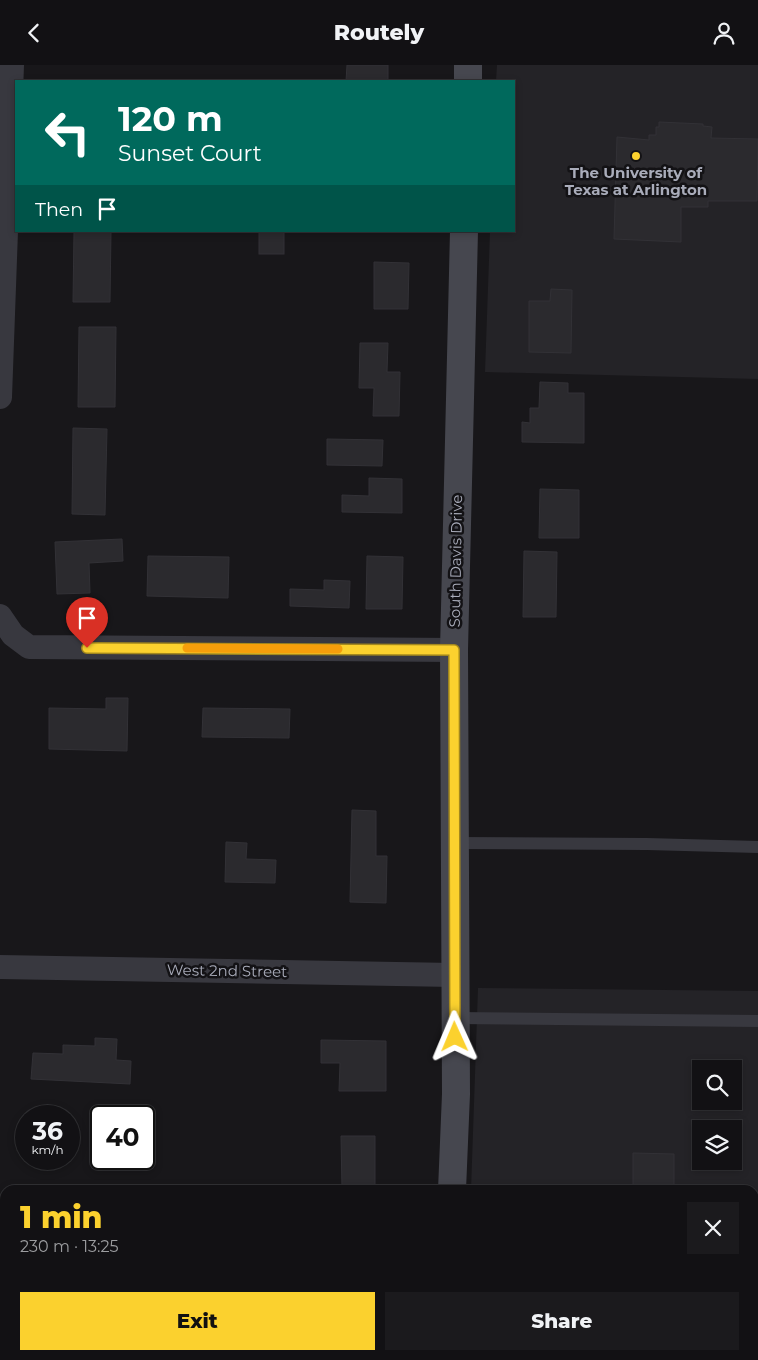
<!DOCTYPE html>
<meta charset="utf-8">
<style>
:root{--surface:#121114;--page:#1b1a1d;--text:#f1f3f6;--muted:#9c9da0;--line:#313134;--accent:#fbd12e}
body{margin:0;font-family:Montserrat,sans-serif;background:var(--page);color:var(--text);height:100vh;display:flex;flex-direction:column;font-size:19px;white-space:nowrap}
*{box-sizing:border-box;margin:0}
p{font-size:16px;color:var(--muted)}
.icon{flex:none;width:28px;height:28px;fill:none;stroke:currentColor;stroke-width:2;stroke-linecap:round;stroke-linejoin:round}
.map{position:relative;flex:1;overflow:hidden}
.side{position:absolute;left:0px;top:1120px;width:759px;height:175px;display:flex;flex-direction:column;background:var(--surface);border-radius:15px 15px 0 0;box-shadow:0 2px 8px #0003,0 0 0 1px var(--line)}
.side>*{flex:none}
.hud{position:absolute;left:15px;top:15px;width:500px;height:152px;border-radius:0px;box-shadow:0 2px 8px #0003,0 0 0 1px var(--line);background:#00695c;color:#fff;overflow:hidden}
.fabs{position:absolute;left:692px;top:995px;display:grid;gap:10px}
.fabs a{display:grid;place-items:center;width:50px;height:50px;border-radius:0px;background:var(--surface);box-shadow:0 2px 8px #0003,0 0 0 1px var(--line);font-size:25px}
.speed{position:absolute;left:15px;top:1040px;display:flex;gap:10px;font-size:25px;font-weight:700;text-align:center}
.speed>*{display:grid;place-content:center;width:65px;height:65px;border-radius:50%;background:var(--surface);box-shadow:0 2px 8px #0003,0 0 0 1px var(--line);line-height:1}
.speed small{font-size:12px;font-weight:400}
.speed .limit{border:2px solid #111;border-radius:8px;background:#fff;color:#111}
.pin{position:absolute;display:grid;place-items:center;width:42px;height:42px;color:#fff;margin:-51px -21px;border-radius:50% 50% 50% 0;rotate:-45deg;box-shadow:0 0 5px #0007}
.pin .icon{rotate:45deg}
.me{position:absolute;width:55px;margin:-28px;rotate:359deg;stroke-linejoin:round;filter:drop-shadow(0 0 4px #0008)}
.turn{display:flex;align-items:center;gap:18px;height:105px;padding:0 20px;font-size:22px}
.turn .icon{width:65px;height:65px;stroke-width:2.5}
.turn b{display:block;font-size:35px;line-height:42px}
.then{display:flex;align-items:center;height:48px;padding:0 20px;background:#0003;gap:10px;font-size:19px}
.round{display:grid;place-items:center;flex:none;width:52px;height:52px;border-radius:0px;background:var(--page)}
.overview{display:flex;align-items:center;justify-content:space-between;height:85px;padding:0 20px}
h1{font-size:30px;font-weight:800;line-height:38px;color:var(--accent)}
.action{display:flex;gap:10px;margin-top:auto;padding:10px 20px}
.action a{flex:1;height:58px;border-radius:0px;background:var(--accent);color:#111;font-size:20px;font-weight:800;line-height:58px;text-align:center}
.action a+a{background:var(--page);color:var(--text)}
header{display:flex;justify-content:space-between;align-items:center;height:65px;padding:0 20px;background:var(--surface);font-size:22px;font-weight:800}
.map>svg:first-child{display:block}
.built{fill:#242327;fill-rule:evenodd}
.building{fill:#2b2a2e;stroke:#323136}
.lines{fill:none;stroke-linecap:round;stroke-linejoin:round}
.lane{stroke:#38383f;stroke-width:12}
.street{stroke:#38383f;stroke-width:24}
.secondary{stroke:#46474f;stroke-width:28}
.route-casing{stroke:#a3881e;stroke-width:12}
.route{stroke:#fbd12e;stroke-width:9}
.slow{stroke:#f59e0b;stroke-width:9}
.poi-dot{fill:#fbd12e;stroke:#131215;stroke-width:2}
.labels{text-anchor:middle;stroke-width:5;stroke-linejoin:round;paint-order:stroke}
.poi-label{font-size:15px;font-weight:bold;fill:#a9acba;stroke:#131215}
.street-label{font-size:15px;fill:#a9acba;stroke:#131215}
</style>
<header><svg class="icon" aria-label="back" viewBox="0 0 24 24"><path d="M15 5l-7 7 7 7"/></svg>Routely<svg class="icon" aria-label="person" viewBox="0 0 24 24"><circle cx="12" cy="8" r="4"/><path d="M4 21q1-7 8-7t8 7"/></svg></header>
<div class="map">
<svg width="758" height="1295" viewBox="0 0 758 1295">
<rect width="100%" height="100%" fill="#18171a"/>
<g class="built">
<polygon points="497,0 758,0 758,314 485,307 490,166 514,166 514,16 496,16"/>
<path d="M478,923L758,926V1295H0V1213L5,1214V1290H754V1125H471ZM701,1004H734V1036H701ZM701,1064H734V1096H701Z"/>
</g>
<g class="building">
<polygon points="347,0 388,0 388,16 346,16"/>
<polygon points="659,57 703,59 703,61 712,62 711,73 758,74 757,136 708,136 708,142 681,142 681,177 614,174 617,72 649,75 649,70 656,70 656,62 659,62"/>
<polygon points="74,166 111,166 110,237 73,237"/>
<rect x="259" y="166" width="25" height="23"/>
<polygon points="374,197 409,198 408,244 374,244"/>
<polygon points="551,224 572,225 571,288 529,287 529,236 550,236"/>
<polygon points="79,262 116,262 115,342 78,342"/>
<polygon points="360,278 388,278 387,307 400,307 399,351 373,351 374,323 359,323"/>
<polygon points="540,317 568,318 568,328 584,328 584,378 522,377 522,357 530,358 530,343 539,343"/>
<polygon points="73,363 107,364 105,450 72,449"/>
<polygon points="327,374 383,375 382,401 327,400"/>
<polygon points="369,413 402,414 402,448 342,447 342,430 369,431"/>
<polygon points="540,424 579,425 579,473 539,473"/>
<polygon points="122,474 123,496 89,498 90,528 57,529 55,477"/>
<polygon points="524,486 557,487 556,552 523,552"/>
<polygon points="148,491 229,492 228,533 147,531"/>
<polygon points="367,491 403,492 402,544 366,544"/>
<polygon points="324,515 350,516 349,543 290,541 290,524 324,525"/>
<polygon points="106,633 128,633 127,686 49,684 49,643 106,644"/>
<polygon points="203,643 290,644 289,673 202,672"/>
<polygon points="352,745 376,746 376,791 387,791 386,838 350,837"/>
<polygon points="226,777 247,778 246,794 276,795 275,818 225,817"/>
<polygon points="95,973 117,974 116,995 131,996 130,1019 31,1014 33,988 63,989 63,980 95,981"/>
<polygon points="321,975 386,976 386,1026 339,1026 340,998 321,998"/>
<polygon points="341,1071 375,1071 375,1125 342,1125"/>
<polygon points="633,1088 674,1089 674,1125 633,1125"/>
<rect x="0" y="1279" width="4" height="16"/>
<polygon points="754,1283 758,1283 758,1295 747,1295 747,1290 754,1290"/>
<polygon points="39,1290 65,1290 65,1295 24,1295 24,1293 39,1293"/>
<rect x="117" y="1290" width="103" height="5"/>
<rect x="476" y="1290" width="81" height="5"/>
<rect x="626" y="1290" width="71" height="5"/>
</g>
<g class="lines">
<g class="lane">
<polyline points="454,778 647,779 758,782"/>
<polyline points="455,953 758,956"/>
<polyline points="0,1245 5,1245"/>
<polyline points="104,1295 105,1290"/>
<polyline points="238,1295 239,1290"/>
</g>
<g class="street">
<polyline points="0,332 12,0"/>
<polyline points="0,551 13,570 29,582 454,585"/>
<polyline points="0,902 454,910"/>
<polyline points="754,1214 758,1214"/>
<polyline points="754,1243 758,1243"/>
</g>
<g class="secondary">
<polyline points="468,16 468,0"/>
<polyline points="452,1125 456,1029 454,585 464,166"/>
<polyline points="412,1295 413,1290"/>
</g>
</g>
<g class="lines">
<g class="route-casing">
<polyline id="route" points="87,583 454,585 455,972"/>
</g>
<use href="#route" class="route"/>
<polyline class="slow" points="187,583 338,584"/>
</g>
<circle class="poi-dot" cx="636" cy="91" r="5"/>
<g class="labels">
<g class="poi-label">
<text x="636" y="113">The University of<tspan x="636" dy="17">Texas at Arlington</tspan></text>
</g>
<g class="street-label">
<text transform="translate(456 496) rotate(-89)" y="5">South Davis Drive</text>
<text transform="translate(227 906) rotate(1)" y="5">West 2nd Street</text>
</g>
</g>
</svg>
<div class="fabs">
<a><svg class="icon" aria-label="search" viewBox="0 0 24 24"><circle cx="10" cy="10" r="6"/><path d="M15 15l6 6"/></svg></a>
<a><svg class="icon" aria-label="layers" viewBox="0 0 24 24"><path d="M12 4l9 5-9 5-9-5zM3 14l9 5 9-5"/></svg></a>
</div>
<div class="speed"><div>36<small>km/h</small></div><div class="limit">40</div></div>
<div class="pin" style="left:87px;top:583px;background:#d93025"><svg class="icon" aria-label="arrive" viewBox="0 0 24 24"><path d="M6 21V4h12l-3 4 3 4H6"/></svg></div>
<svg class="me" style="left:455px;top:972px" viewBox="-20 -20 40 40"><path d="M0-17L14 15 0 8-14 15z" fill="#fbd12e" stroke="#fff" stroke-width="4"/></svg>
<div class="hud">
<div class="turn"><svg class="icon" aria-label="left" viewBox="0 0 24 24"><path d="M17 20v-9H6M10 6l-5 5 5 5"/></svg><div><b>120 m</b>Sunset Court</div></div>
<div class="then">Then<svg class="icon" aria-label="arrive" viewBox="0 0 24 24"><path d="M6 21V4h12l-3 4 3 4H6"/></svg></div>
</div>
<section class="side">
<div class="overview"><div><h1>1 min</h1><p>230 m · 13:25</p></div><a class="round"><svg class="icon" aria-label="close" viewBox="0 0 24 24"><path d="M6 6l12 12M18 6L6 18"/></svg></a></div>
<div class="action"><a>Exit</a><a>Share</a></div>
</section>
</div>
